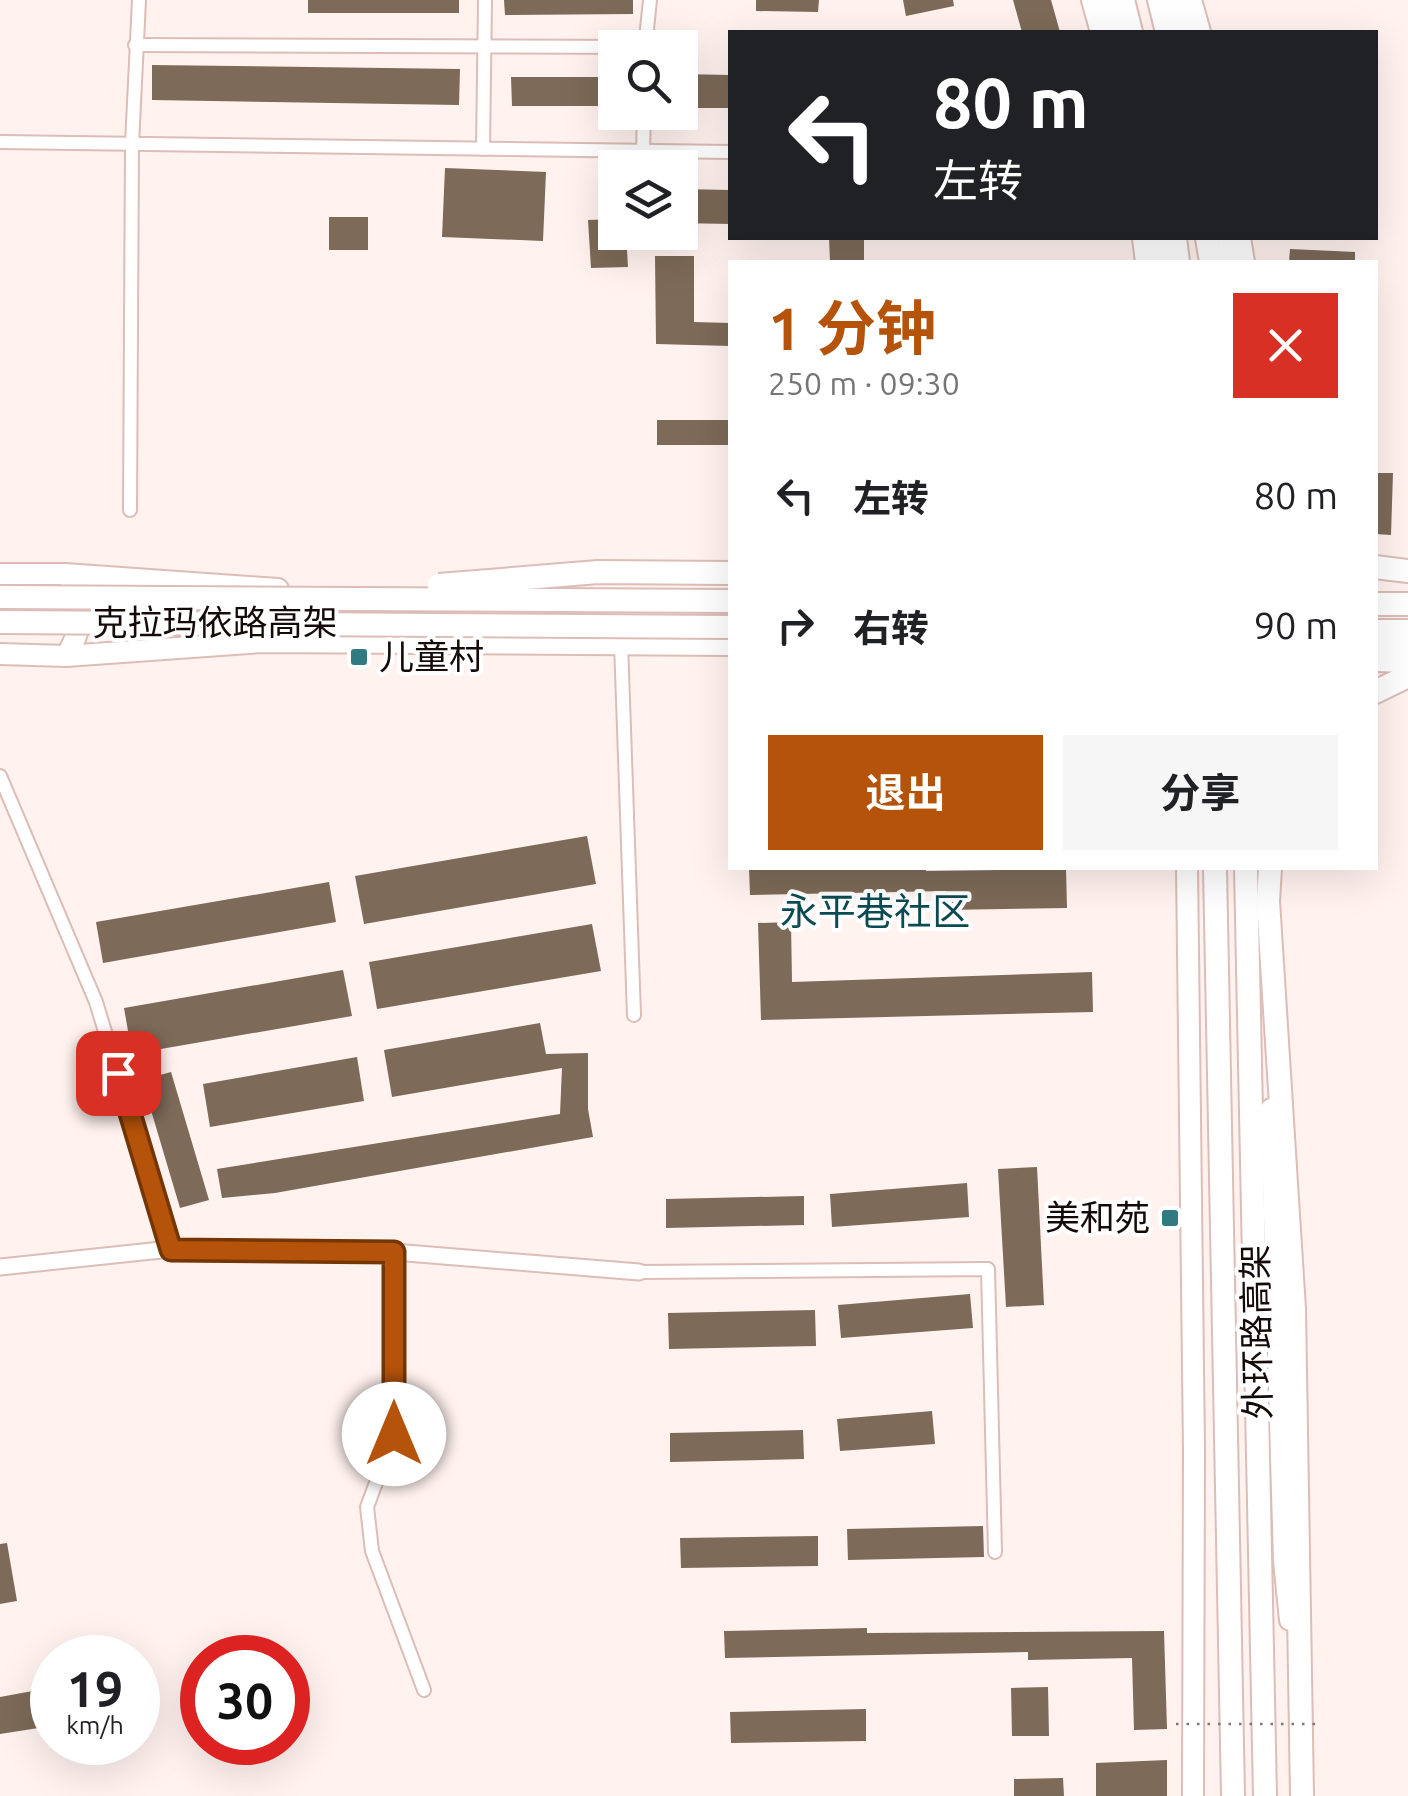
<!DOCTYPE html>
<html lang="zh">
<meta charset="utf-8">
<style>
:root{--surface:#fff;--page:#f6f6f6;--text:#202124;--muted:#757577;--accent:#b45309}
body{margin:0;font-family:Ubuntu,"Noto Sans SC",sans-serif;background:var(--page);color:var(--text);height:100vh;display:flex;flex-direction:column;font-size:38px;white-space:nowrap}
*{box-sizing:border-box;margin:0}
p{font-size:32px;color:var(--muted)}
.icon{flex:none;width:55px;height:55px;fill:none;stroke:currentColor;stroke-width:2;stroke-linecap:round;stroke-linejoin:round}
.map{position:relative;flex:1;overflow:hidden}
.side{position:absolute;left:728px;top:260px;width:650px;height:610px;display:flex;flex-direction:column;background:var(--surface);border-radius:0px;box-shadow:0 10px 40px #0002}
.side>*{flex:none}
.banner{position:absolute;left:728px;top:30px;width:650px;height:210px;border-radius:0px;box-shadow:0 10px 40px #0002;background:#202124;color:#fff;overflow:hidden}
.tools{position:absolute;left:598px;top:30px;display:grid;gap:20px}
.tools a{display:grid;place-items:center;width:100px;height:100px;border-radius:0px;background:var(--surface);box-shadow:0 10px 40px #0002;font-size:50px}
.speed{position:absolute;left:30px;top:1635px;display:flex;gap:20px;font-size:50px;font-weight:700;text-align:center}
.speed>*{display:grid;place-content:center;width:130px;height:130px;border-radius:50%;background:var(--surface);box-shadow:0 10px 40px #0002;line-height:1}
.speed small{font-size:25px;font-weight:400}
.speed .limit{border:15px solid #d22;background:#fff;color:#111}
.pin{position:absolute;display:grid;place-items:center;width:85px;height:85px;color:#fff;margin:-42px;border-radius:20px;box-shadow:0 5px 15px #0006}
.me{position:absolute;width:110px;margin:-55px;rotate:0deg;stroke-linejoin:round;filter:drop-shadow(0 0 8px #0008)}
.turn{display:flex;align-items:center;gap:35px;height:210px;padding:0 40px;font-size:45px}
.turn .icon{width:130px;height:130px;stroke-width:2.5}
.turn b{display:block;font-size:70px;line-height:85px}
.round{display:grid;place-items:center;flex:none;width:105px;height:105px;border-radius:0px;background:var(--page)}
.overview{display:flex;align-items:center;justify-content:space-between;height:170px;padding:0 40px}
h1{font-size:60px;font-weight:700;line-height:75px;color:var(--accent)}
.primary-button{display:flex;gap:20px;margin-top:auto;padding:20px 40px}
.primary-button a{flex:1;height:115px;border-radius:0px;background:var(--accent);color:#fff;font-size:40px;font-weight:700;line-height:115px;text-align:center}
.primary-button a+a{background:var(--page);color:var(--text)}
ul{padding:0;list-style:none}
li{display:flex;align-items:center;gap:30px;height:130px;padding:0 40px}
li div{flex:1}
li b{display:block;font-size:38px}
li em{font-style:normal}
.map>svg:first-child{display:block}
.building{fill:#7d6a58}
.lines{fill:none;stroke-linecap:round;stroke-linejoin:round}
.minor-casing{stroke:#dcbdb7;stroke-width:16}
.tertiary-casing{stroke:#dcbdb7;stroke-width:19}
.secondary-casing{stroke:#dcbdb7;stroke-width:21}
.primary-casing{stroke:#dcbdb7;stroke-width:24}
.trunk-casing{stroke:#dcbdb7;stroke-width:26}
.minor{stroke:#fff;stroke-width:12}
.tertiary{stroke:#fff;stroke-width:15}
.secondary{stroke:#fff;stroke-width:18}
.primary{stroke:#fff;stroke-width:20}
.trunk{stroke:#fff;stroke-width:22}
.trunk-bridge-casing{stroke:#dcbdb7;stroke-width:26;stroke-linecap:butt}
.path-bridge{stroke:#807573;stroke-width:2.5;stroke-dasharray:2.5 8;stroke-linecap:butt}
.trunk-bridge{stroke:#fff;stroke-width:22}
.route-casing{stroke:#753606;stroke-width:25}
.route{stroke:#b45309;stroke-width:18}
.poi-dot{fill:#317a80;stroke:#fff;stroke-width:4}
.labels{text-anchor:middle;stroke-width:8;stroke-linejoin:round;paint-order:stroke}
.street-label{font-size:35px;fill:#140a08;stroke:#fff}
.poi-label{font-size:35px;fill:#140a08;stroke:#fff;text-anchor:start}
.neighbourhood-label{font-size:38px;fill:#0c4b51;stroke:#fff}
</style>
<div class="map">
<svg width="1408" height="1796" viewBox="0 0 1408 1796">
<rect width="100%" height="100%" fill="#fff2ef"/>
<g class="building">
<rect x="308" y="0" width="151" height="13"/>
<polygon points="504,0 633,0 633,14 505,15"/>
<polygon points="756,0 819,0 818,12 756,11"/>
<polygon points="903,0 953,0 954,6 906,16"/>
<polygon points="1013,0 1051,0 1060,32 1022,32"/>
<polygon points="152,65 460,69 459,105 152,100"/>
<polygon points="680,74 730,75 730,108 680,108"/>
<polygon points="511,77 615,77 615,106 512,106"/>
<polygon points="445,168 546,172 543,241 442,237"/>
<polygon points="680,189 730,190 730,224 680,223"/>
<rect x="329" y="217" width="39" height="33"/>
<polygon points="615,219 615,232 626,232 628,267 591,268 588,220"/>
<polygon points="829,238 864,238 864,262 830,262"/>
<polygon points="1290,249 1355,252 1355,262 1289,262"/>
<polygon points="655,256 694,256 694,322 730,323 730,346 656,344"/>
<rect x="657" y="420" width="73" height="25"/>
<polygon points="1375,473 1393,473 1391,535 1375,534"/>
<polygon points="587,836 596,884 364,924 355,876"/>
<polygon points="749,868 926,868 926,871 1066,869 1067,908 946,910 946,891 750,895"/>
<polygon points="329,882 336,922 103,963 96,922"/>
<polygon points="791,922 792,982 1092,972 1093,1012 761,1020 758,923"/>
<polygon points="592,924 601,971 377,1009 369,962"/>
<polygon points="343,970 352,1016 132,1054 124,1008"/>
<polygon points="540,1023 546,1054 588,1053 588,1109 593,1137 275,1193 222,1198 217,1169 560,1114 562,1068 392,1097 384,1050"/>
<polygon points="357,1057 364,1101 210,1127 203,1084"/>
<polygon points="171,1072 209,1200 180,1208 142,1080"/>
<polygon points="1037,1167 1044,1305 1006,1307 998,1169"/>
<polygon points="967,1183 969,1217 832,1227 830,1194"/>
<polygon points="804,1196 804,1225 666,1228 666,1199"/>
<polygon points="970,1294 973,1328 841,1338 838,1305"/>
<polygon points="815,1310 816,1346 669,1349 668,1313"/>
<polygon points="932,1411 935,1444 840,1451 837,1419"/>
<polygon points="803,1430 804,1459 670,1462 670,1433"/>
<polygon points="983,1526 984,1557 848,1560 847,1529"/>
<polygon points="818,1536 818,1566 681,1568 680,1538"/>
<polygon points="7,1543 17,1601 0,1604 0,1544"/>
<polygon points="867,1628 867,1633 1164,1631 1167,1729 1134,1730 1132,1658 1028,1660 1028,1652 725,1658 724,1631"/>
<polygon points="1048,1687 1049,1736 1012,1736 1011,1688"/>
<polygon points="38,1690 45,1727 0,1734 0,1697"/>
<polygon points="866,1709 866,1741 731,1743 730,1712"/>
<polygon points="1167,1760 1167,1796 1096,1796 1096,1763"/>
<polygon points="1063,1778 1064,1796 1014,1796 1014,1779"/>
</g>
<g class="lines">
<g class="minor-casing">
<g id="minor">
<polyline points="135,45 645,47"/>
<polyline points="645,48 650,0"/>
<polyline points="0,142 730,152"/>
<polyline points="483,149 485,0"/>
<polyline points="643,152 644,112"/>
<polyline points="130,510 132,144 139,0"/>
<polyline points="621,643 634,1015"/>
<polyline points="0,776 96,1002 171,1249"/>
<polyline points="394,1252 394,1434 367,1507 372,1551 424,1690"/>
<polyline points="639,1272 988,1269 995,1552"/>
</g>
</g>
<g class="tertiary-casing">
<polyline id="tertiary" points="0,1267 171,1249 394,1252 639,1272"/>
</g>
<g class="secondary-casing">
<g id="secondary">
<polyline points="1108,0 1116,32"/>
<polyline points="1177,0 1184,32"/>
<polyline points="1157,238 1159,262"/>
<polyline points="1227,238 1230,262"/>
</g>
</g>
<g class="primary-casing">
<g id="primary">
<polyline points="0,574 65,574 278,589"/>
<polyline points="1375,648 1408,647"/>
<polyline points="0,654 66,656 261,642 730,645"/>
<path d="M66,656C81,632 86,609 71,583"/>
<polyline points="1187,868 1194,1450 1193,1796"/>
<polyline points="1271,1109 1284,1561 1290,1620"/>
</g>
</g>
<g class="trunk-casing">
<g id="trunk">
<polyline points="1093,0 1102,32"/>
<polyline points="1123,0 1131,32"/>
<polyline points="1159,0 1167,32"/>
<polyline points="1190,0 1199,32"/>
<polyline points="1144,238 1147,262"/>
<polyline points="1175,238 1178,262"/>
<polyline points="1207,238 1211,262"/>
<polyline points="1239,238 1243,262"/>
<polyline points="1375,567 1408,571"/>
<polyline points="1375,604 1408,604"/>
<polyline points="1375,631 1408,631"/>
<polyline points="1375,660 1408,661"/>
<polyline points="1375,692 1408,676"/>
<polyline points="1215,868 1233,1796"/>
<polyline points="1246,868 1265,1796"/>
<polyline points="1270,868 1268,901 1294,1309 1302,1796"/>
</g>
</g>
<use href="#minor" class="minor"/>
<use href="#tertiary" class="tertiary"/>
<use href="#secondary" class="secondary"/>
<use href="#primary" class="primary"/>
<use href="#trunk" class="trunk"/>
<g class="trunk-bridge-casing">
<g id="trunk-bridge">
<polyline points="439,585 598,572 730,573"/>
<polyline points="0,597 730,601"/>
<polyline points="0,622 730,627"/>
</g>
</g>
<polyline class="path-bridge" points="1176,1724 1321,1724"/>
<use href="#trunk-bridge" class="trunk-bridge"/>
</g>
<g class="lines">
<g class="route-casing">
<polyline id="route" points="118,1073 171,1250 394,1252 394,1434"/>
</g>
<use href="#route" class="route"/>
</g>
<g class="poi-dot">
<rect x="349" y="647" width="20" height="20" rx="5"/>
<rect x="1160" y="1208" width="20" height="20" rx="5"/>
</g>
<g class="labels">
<g class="street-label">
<text x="215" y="635">克拉玛依路高架</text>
<text transform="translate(1257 1332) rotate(-91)" y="12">外环路高架</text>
</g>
<g class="poi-label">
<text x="379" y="669">儿童村</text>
<text x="1150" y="1230" text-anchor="end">美和苑</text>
</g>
<g class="neighbourhood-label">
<text x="875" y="925">永平巷社区</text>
</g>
</g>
</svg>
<div class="tools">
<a><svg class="icon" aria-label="search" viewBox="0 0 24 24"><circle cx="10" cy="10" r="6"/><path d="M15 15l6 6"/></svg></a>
<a><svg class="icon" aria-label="layers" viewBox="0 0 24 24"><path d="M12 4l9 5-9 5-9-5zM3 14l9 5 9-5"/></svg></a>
</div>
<div class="speed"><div>19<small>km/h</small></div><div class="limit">30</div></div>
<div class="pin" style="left:118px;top:1073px;background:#d93025"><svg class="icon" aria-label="arrive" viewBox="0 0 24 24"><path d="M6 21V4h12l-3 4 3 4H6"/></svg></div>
<svg class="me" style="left:394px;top:1434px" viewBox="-20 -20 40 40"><circle r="19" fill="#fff"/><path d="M0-13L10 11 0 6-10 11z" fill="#b45309"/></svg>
<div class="banner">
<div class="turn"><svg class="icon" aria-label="left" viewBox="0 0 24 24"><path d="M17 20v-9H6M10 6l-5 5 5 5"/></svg><div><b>80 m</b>左转</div></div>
</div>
<section class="side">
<div class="overview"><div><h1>1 分钟</h1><p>250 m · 09:30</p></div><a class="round" style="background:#d93025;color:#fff"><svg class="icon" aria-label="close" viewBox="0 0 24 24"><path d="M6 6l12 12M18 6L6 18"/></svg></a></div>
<ul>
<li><svg class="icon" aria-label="left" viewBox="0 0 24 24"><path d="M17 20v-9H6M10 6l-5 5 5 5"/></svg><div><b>左转</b></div><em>80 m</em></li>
<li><svg class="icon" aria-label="right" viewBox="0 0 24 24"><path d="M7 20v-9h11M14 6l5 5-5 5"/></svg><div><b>右转</b></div><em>90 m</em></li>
</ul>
<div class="primary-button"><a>退出</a><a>分享</a></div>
</section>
</div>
